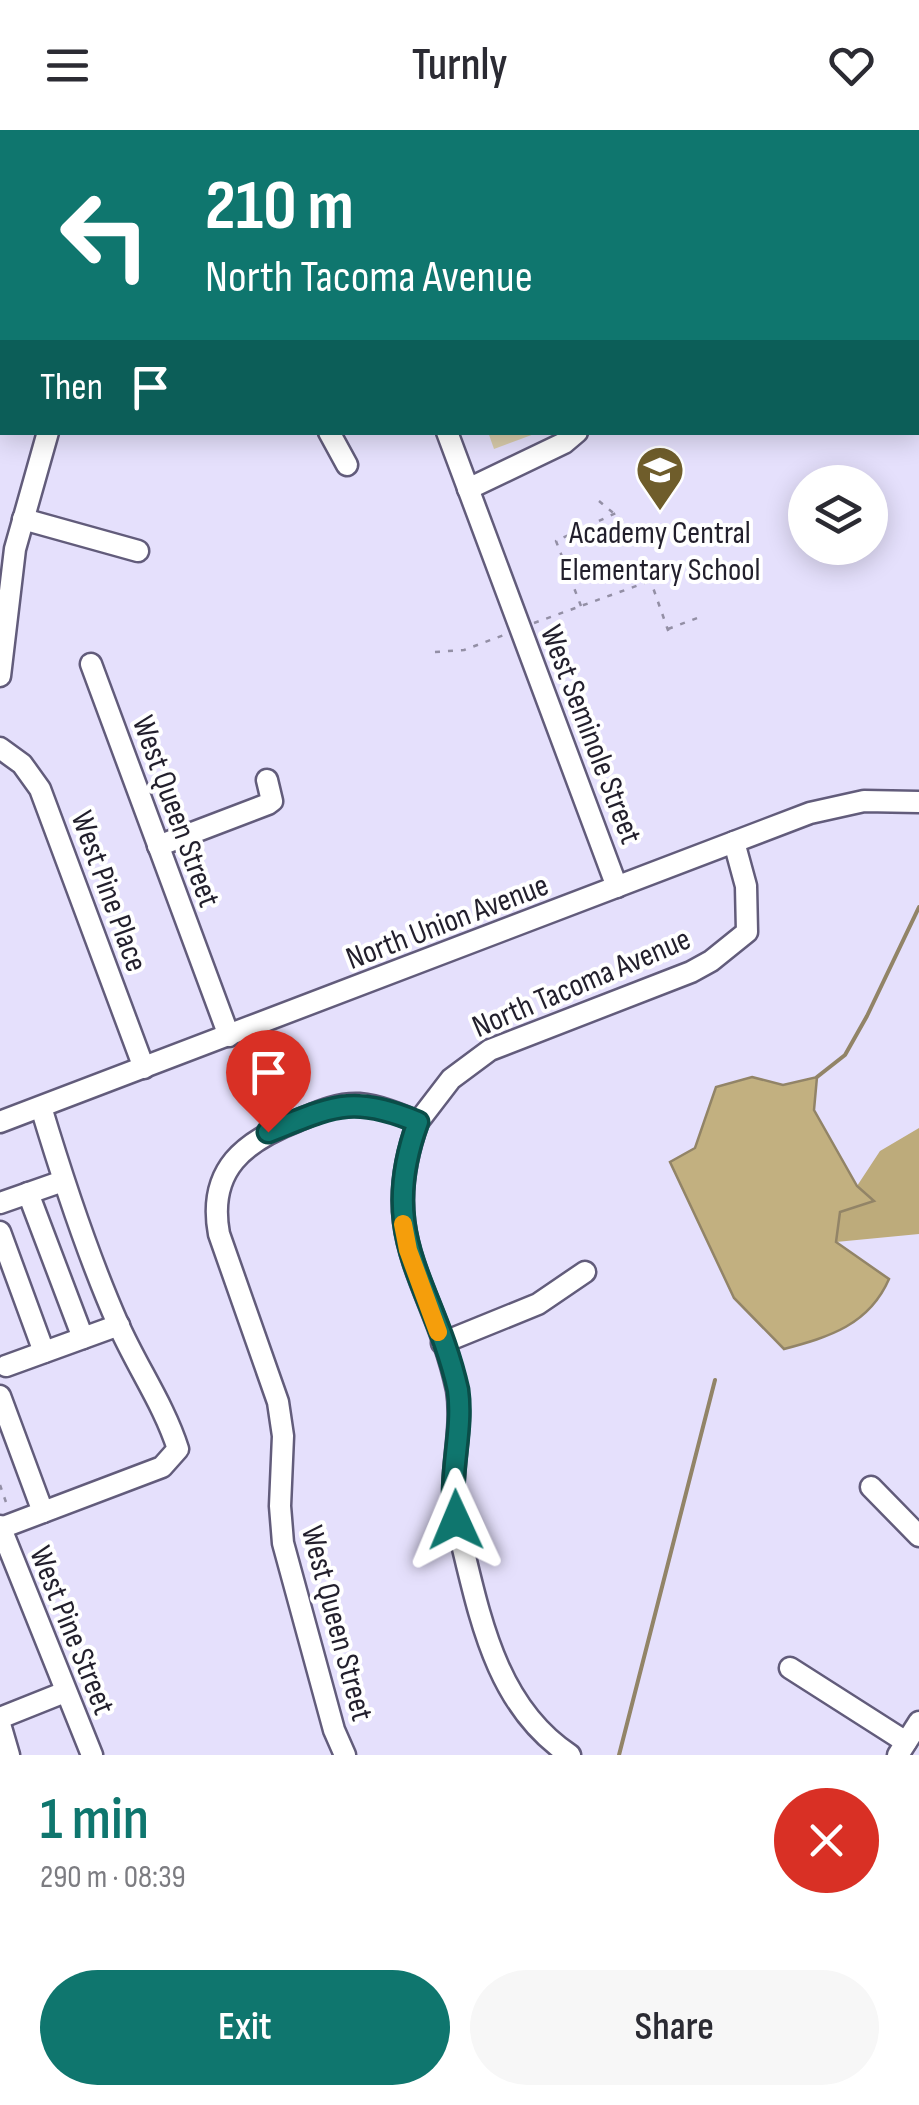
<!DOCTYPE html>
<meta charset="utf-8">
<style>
:root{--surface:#fff;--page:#f7f7f7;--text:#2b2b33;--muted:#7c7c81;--accent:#0f766e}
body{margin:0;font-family:"Sofia Sans Condensed",sans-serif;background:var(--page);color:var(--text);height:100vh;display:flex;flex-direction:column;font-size:38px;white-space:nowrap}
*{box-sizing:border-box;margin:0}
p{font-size:32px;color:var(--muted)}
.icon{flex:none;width:55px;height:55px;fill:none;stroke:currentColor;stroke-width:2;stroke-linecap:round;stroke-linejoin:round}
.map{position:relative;height:1625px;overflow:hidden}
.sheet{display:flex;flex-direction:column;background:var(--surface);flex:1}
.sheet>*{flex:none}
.banner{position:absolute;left:0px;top:0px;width:920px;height:305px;box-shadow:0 5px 25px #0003;background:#0f766e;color:#fff;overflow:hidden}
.buttons{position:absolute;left:788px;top:335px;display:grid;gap:20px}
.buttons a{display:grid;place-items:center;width:100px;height:100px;border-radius:50%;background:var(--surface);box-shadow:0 5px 25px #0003;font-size:50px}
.pin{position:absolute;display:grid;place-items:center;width:85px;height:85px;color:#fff;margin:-102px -42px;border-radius:50% 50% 50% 0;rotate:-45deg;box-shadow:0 0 10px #0007}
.pin .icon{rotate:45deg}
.me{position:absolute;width:110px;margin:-55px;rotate:359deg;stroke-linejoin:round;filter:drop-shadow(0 0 8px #0008)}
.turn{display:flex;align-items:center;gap:35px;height:210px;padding:0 40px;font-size:45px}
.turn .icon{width:130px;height:130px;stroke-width:2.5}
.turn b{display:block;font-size:70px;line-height:85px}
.then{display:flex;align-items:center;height:95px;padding:0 40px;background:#0003;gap:20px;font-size:38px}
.round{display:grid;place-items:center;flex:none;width:105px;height:105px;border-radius:52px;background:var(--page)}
.overview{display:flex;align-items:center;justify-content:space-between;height:170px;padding:0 40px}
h1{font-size:60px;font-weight:600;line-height:75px;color:var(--accent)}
.button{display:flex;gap:20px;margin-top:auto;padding:20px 40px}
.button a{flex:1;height:115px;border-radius:60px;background:var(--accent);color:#fff;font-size:40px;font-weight:600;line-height:115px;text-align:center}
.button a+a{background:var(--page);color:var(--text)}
header{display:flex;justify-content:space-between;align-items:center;height:130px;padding:0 40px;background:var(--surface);font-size:45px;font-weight:600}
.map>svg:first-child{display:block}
.green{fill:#d9ccab}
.forest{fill:#bdab7b}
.water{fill:#c2b080;stroke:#928467;stroke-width:2.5}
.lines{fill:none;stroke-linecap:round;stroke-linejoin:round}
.stream{stroke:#928467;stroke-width:4}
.minor-casing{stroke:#625c7b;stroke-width:25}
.path{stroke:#938fa5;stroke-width:2.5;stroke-dasharray:5 8;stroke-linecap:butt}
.minor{stroke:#fff;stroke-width:20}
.route-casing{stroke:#0a4d48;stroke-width:25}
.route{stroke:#0f766e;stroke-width:18}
.slow{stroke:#f59e0b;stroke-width:18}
.labels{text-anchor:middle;stroke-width:8;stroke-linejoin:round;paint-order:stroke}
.poi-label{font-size:32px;fill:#221f2c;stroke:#fff}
.street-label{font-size:32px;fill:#221f2c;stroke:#fff}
</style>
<header><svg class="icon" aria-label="menu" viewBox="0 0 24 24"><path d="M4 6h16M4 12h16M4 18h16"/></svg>Turnly<svg class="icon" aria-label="heart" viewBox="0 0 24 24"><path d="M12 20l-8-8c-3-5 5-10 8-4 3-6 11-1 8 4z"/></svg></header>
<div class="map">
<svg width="919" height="1625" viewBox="0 0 919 1625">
<rect width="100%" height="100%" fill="#e5e0fc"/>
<polygon class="green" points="488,302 537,302 537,303 494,319"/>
<g class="forest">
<polygon points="718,0 919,0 919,98 918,2 709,2"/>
<polygon points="919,998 919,1104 836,1112 840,1082 874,1071 857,1056 880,1021"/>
</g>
<path class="water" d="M752,947L783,955L817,947L814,980L857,1056L874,1071L840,1082L836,1112L889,1149C869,1195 829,1207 784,1219L734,1168L670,1032L695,1018L716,957Z"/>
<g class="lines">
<g class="stream">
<polyline points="817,947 845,925 867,886 919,777"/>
<polyline points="619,1625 715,1250"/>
</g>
<g class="minor-casing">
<g id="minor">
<polyline points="340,0 340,2"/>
<polyline points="329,302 347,335"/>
<polyline points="447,302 617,757"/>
<polyline points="468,359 564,313 577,302"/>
<polyline points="23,389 138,421"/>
<polyline points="91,534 229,906"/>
<polyline points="0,546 15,419 48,302"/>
<polyline points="0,618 22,634 40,659 144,938"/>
<polyline points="158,716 268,674 272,671 267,650"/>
<polyline points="0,992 810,683 864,671 919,672"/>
<path d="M418,992C375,1111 434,1152 457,1260C464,1303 447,1347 456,1390C478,1475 491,1573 570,1625"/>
<polyline points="28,1063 83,1208"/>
<polyline points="0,1073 63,1051"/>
<polyline points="0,1102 44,1222"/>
<polyline points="442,1213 538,1174 585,1142"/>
<polyline points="6,1236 119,1195"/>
<polyline points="0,1266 43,1382"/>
<polyline points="871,1357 919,1406"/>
<polyline points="0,1396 92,1625"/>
<path d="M1,1398L162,1337L178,1319C164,1275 137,1237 118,1194C87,1124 63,1050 41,977"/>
<polyline points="790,1538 906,1612"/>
<polyline points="0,1588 65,1562"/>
<polyline points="0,1594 9,1625"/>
<path d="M345,1625L334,1600L283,1413L280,1376L283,1306L278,1272L219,1104C207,1039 245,1011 299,990C318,982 337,973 359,974C380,976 399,984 418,992L451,949L490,920L691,842L711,831L747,802L746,756L734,712"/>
<polyline points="898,1625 919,1592"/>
</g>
</g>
<g class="path">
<polyline points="678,0 678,2"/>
<polyline points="918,42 919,39"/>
<polyline points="918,114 919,114"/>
<polyline points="0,130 2,129"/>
<polyline points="599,371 624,392 633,415"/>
<polyline points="645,435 669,503"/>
<polyline points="581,476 556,411 616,383"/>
<polyline points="534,493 650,451"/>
<polyline points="668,499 700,487"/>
<polyline points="435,522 464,520 504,505"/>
<polyline points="0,1355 8,1378"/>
</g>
<use href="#minor" class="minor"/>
</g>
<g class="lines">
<g class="route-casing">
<path id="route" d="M268,1002C332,977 351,964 418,992C375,1109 434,1153 458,1260C464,1303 447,1347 456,1390"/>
</g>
<use href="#route" class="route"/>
<polyline class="slow" points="403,1094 408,1120 438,1202"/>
</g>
<defs>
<g id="school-pin" transform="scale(2.5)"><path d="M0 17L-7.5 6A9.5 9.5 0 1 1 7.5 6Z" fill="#6f5d2b" stroke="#fff"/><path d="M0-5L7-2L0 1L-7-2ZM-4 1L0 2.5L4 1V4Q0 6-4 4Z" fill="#fff"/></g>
</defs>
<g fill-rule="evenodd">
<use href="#school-pin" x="660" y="340"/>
</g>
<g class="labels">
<g class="poi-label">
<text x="660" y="413">Academy Central<tspan x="660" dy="37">Elementary School</tspan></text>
</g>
<g class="street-label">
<text transform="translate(592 604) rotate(69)" y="11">West Seminole Street</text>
<text transform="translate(177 681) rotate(70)" y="11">West Queen Street</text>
<text transform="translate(110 761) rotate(70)" y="11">West Pine Place</text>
<text transform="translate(447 791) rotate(-21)" y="11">North Union Avenue</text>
<text transform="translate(581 852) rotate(-23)" y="11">North Tacoma Avenue</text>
<text transform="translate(338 1493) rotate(75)" y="11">West Queen Street</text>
<text transform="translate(73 1500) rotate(68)" y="11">West Pine Street</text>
</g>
</g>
</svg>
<div class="buttons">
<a><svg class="icon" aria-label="layers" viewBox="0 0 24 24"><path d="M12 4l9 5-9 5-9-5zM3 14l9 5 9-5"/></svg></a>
</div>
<div class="pin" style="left:268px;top:1002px;background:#d93025"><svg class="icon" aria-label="arrive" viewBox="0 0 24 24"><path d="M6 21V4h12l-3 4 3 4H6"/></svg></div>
<svg class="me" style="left:456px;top:1390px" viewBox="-20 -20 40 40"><path d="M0-17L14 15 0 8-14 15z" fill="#0f766e" stroke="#fff" stroke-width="4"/></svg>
<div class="banner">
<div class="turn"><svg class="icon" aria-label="left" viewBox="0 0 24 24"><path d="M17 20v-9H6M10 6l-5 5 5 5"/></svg><div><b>210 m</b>North Tacoma Avenue</div></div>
<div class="then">Then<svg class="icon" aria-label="arrive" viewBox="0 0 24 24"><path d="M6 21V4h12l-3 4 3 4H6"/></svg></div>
</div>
</div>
<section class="sheet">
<div class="overview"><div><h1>1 min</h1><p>290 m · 08:39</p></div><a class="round" style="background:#d93025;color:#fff"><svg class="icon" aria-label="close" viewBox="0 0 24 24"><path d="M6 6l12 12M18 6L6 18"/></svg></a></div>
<div class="button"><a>Exit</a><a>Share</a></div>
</section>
